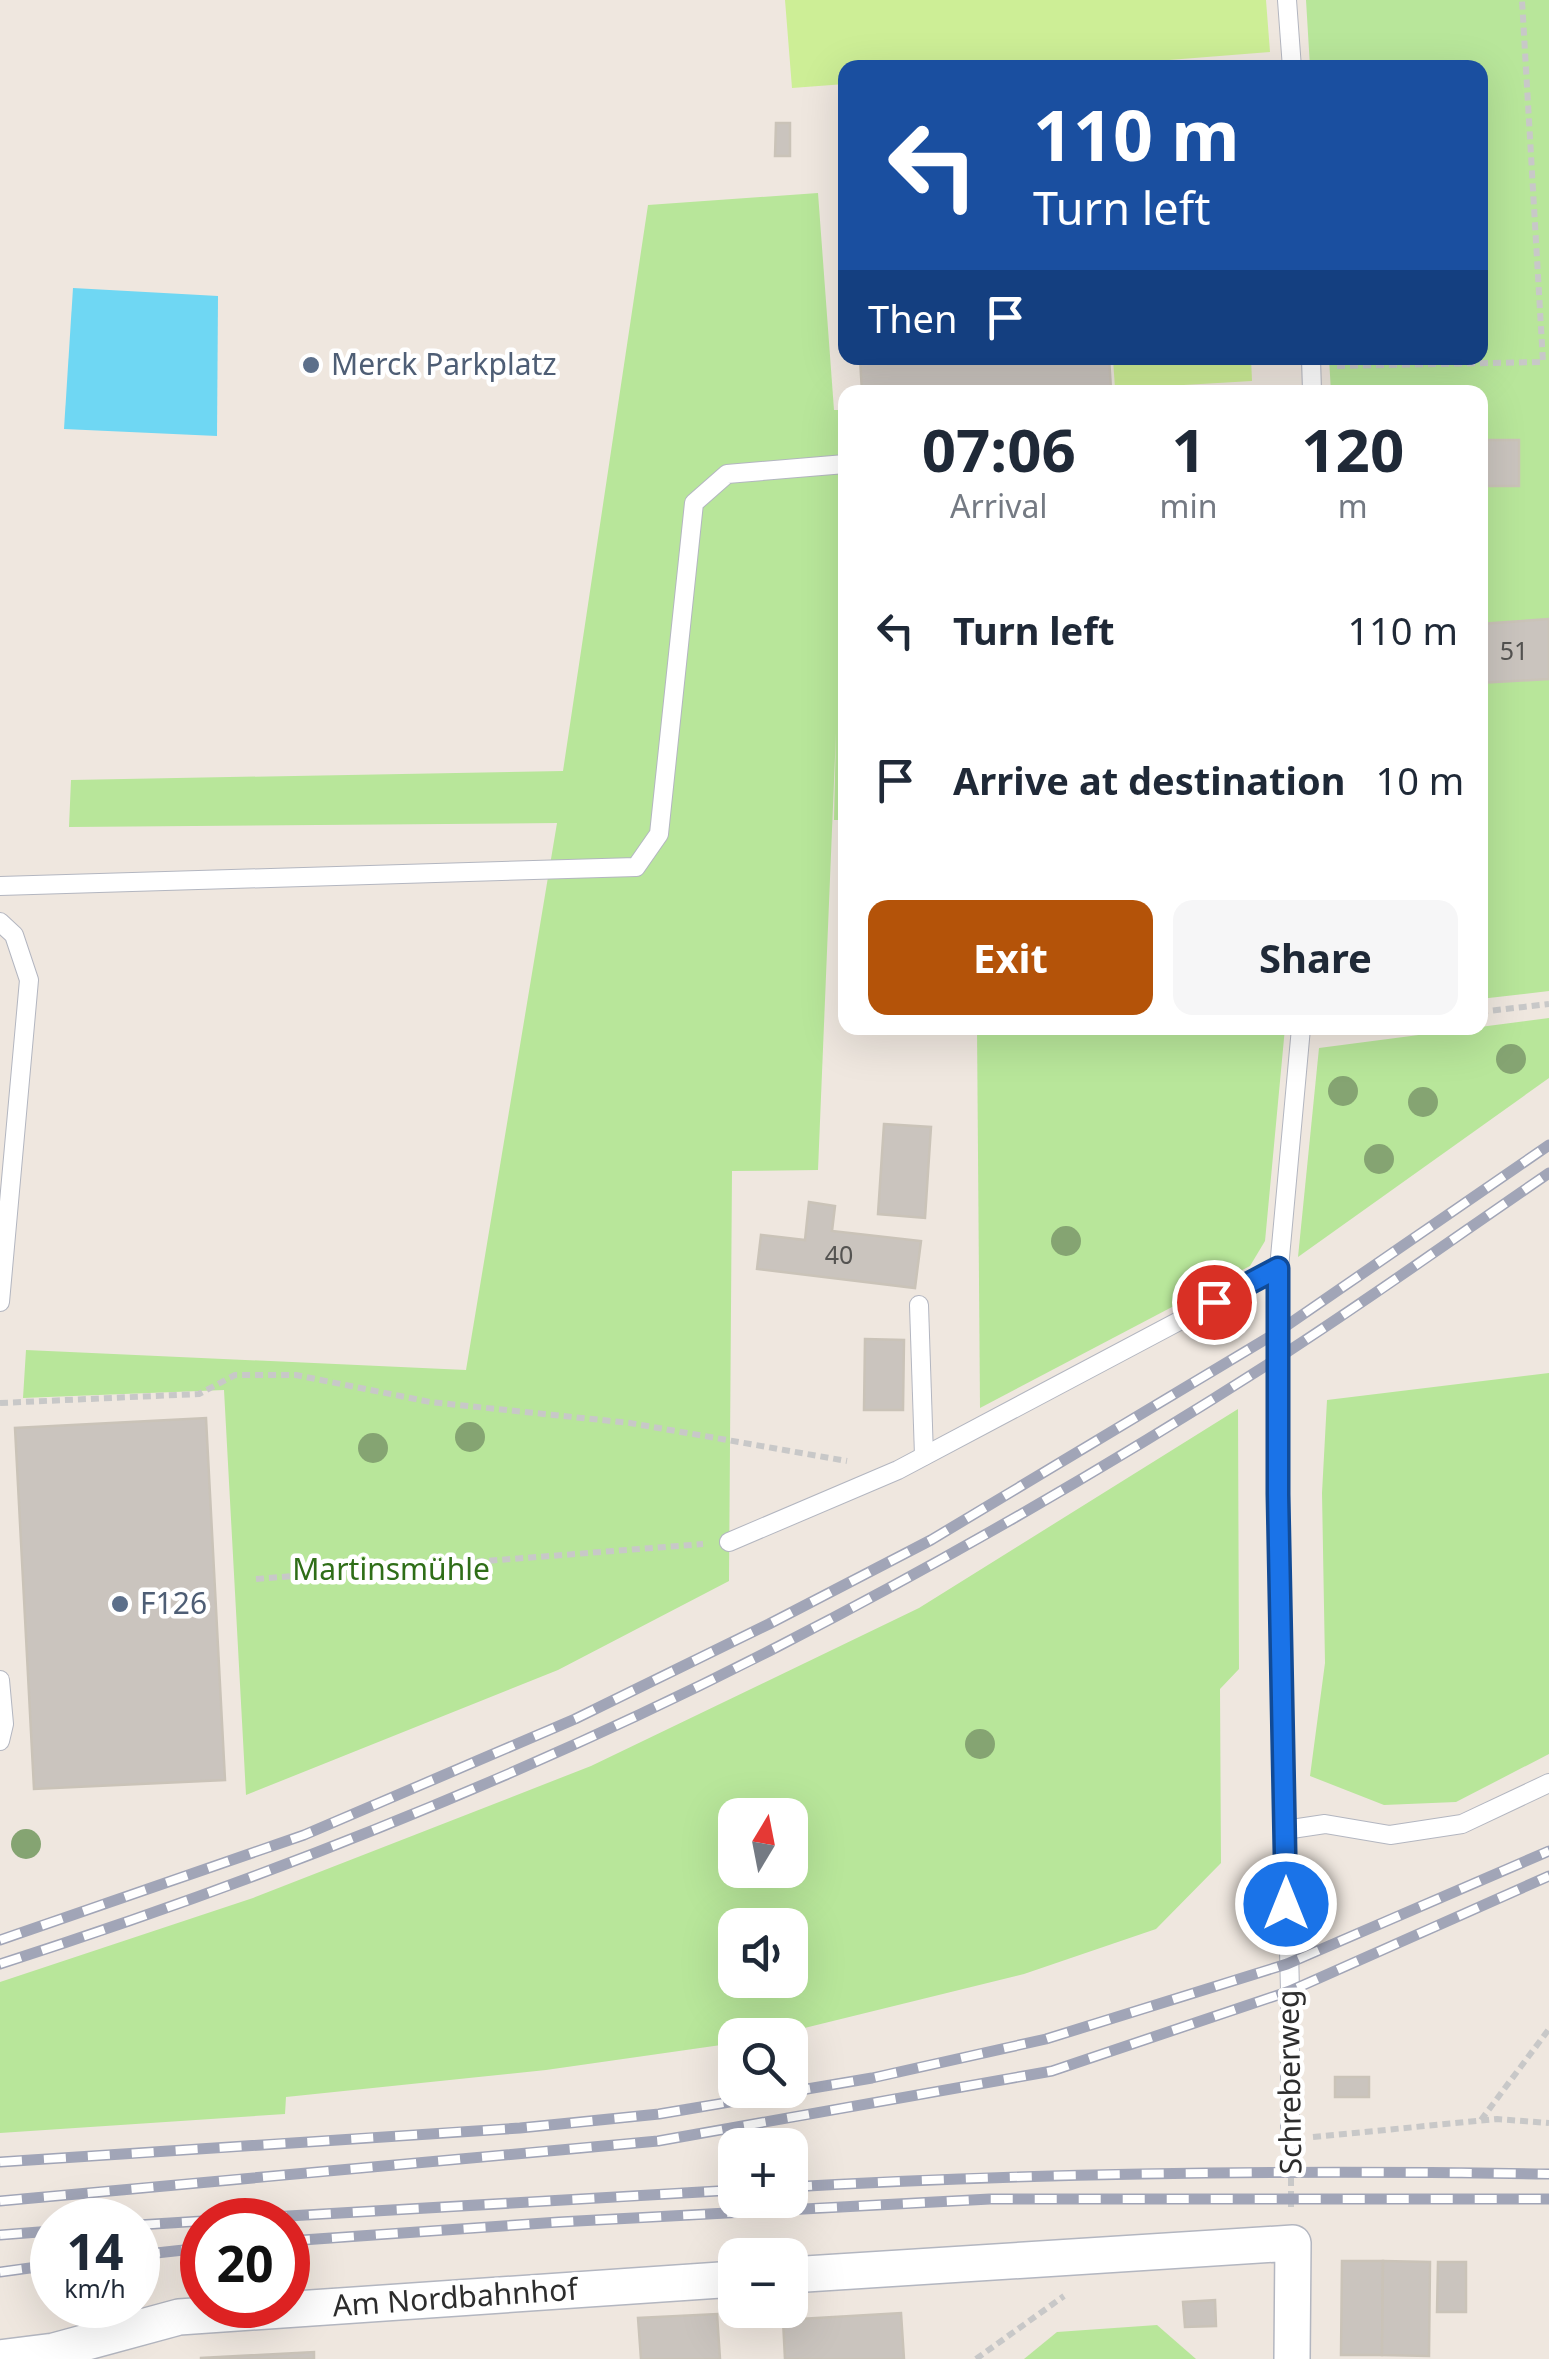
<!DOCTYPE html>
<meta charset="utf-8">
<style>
:root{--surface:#fff;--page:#f6f6f7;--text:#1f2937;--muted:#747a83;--accent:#b45309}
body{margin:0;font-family:"Noto Sans",sans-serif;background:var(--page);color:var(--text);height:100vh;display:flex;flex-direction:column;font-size:38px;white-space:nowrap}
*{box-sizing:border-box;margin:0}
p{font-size:32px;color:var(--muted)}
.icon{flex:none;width:55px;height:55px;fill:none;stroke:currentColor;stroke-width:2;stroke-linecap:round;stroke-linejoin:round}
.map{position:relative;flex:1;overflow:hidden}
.drawer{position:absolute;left:838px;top:385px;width:650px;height:650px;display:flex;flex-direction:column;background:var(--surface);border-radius:20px;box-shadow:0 10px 40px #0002}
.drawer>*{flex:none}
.guide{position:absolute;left:838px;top:60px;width:650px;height:305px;border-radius:20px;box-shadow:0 10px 40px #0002;background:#1a4fa0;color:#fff;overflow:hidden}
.needle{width:65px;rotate:10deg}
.tools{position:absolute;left:718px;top:1798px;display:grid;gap:20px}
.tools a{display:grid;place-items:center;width:90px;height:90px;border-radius:20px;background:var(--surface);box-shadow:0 10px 40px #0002;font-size:50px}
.speed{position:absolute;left:30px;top:2198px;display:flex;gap:20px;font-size:50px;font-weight:700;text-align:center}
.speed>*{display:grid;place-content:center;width:130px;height:130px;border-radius:50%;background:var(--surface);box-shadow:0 10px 40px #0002;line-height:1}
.speed small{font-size:25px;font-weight:400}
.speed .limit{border:15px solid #d22;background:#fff;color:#111}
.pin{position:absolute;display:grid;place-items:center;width:85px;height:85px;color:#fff;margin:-42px;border:5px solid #fff;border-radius:50%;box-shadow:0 2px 10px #0007}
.me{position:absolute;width:110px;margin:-55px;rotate:0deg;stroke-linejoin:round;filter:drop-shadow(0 0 8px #0008)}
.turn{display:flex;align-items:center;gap:35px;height:210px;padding:0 30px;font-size:45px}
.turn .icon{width:130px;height:130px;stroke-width:2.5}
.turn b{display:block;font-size:70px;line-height:85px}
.then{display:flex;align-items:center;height:95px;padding:0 30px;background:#0003;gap:20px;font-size:38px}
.eta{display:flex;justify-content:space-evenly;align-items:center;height:170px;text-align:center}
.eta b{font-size:60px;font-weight:700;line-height:70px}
.action{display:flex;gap:20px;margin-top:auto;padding:20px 30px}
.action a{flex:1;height:115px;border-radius:20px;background:var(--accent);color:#fff;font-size:40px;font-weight:700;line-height:115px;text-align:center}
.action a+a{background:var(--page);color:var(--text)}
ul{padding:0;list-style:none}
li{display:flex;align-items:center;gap:30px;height:150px;padding:0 30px}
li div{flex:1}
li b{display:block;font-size:38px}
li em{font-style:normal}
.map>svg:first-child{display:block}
.green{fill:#b8e69a;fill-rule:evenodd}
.pitch{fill:#cdee96}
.water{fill:#6fd7f3}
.building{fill:#cac4be;stroke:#cac3b8;stroke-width:2.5}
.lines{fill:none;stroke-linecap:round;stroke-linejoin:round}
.lane-casing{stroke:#b3b6c0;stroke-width:20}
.street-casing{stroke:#b3b6c0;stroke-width:38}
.path{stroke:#c8c8c8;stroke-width:6;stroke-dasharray:8 5;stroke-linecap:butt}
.lane{stroke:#fff;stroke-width:18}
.street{stroke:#fff;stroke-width:35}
.rail-casing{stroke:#a1a5b7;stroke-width:11}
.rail{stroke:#fff;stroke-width:8;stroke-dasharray:22;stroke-linecap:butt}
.tree{fill:#85a472}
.route-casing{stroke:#114b97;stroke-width:25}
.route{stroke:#1a73e8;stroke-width:18}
.service-dot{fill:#5c6f8a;stroke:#fff;stroke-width:4}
.labels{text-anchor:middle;stroke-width:9;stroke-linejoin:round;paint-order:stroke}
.number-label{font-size:25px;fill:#545351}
.service-label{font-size:30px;fill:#4e5e75;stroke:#fff;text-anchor:start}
.park-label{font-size:30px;fill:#2f6e18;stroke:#fff}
.street-label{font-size:30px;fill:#2d2d2d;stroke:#fff}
</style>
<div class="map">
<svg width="1549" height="2359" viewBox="0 0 1549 2359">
<rect width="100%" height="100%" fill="#efe7df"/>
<g class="green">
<polygon points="1306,0 1549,0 1549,991 1480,999 1480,392 1331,392 1329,358 1480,358 1480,68 1310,67"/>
<polygon points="818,193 834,410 845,410 845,820 834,820 836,733 818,1170 732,1171 729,1581 558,1670 246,1795 224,1390 23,1398 26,1350 466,1370 557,823 69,827 71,780 563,771 648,205"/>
<polygon points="1549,1018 1549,1078 1298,1257 1319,1048"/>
<polygon points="977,1028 1285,1028 1265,1241 1250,1266 980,1408"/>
<polygon points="1549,1373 1549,1754 1456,1802 1384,1805 1310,1776 1325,1663 1322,1493 1327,1400"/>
<path d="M1238,1409L1239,1669L1220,1689L1221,1863L1156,1929L1024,1974L776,2035H735V2043L546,2070L286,2097L285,2114L0,2133V1982L253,1898L591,1766L919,1608ZM790,1815V1870H735V1815ZM790,1925V1980H735V1925Z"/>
<polygon points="1157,2325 1196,2359 1024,2359 1057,2332"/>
</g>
<g class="pitch">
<polygon points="785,0 1266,0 1270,52 1068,68 845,68 845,84 792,88"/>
<polygon points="1113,358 1251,358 1252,381 1115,389"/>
</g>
<polygon class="water" points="73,288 218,296 217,436 64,429"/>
<g class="building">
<polygon points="776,123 790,123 790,156 775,156"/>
<polygon points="860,358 1109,358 1111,389 1055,392 862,392"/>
<rect x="1480" y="440" width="39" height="46"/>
<polygon points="1549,619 1549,679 1480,683 1480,624"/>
<polygon points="884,1124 931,1127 925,1218 878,1214"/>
<polygon points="809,1202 835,1206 832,1231 921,1241 915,1288 757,1269 761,1235 805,1240"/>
<polygon points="865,1339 904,1340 903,1410 864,1410"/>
<polygon points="206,1418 225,1780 34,1789 15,1428"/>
<rect x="1335" y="2077" width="34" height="20"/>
<polygon points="1342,2261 1383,2261 1382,2355 1341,2355"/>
<polygon points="1383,2261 1430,2262 1429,2356 1382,2355"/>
<polygon points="1438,2262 1466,2262 1466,2312 1437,2312"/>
<polygon points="1215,2300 1216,2326 1185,2327 1183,2302"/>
<polygon points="901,2313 904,2359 785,2359 783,2320"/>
<polygon points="717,2314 720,2359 641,2359 638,2318"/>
<polygon points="314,2352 314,2359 201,2359 201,2358"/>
</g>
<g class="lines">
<g class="lane-casing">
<g id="lane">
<polyline points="1287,0 1292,68"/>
<polyline points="1311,358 1312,392"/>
<polyline points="0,886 636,867 659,834 694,503 727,474 845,464"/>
<polyline points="0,922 14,935 29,980 0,1302"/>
<polyline points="919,1305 924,1456"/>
<polyline points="729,1542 898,1470 1279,1268"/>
<polyline points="0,1680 4,1724 0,1741"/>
<polyline points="1285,1830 1325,1824 1390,1835 1462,1824 1549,1783"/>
<polyline points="1290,2141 1290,1991 1278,1494 1280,1356 1276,1333 1279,1268 1301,1028"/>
</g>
</g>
<g class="street-casing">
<g id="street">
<polyline points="790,2275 1293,2243 1292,2359"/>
<polyline points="0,2358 54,2351 179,2317 735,2279"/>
</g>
</g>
<g class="path">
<polyline points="1337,366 1543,362 1522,0"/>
<polyline points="1480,1012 1549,1004"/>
<polyline points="1327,1029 1340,1028"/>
<polyline points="0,1403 199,1394 235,1375 296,1375 430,1402 630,1423 847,1461"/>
<polyline points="256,1579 703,1544"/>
<polyline points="1481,2120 1549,2029"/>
<polyline points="1313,2137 1497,2119 1549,2123"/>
<polyline points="1291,2165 1291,2207"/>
<polyline points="976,2359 1064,2296"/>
</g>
<use href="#lane" class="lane"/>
<use href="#street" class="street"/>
<g class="rail-casing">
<g id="rail">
<polyline points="0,1940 304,1835 575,1719 769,1624 931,1540 1276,1333 1549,1145"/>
<path d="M0,1964C265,1879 532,1773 779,1646C950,1558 1119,1460 1281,1356C1372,1297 1460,1234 1549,1173"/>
<polyline points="0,2162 520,2128 659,2114 872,2078 1046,2039 1287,1964 1549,1851"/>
<path d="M790,2187C1043,2172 1296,2170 1549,2174"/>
<polyline points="0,2201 658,2141 1052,2071 1290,1991 1549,1876"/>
<polyline points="221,2220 735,2190"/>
<polyline points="138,2225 202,2221"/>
<polyline points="0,2235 52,2231"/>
<polyline points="288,2241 559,2222 990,2199 1549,2199"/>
<polyline points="138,2255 202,2248"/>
<polyline points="0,2272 52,2265"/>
</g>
</g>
<use href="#rail" class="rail"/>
</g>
<g class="tree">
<circle cx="1511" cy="1059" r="15"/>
<circle cx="1343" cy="1091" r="15"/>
<circle cx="1423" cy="1102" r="15"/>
<circle cx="1379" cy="1159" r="15"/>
<circle cx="1066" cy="1241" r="15"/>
<circle cx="470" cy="1437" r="15"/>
<circle cx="373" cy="1448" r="15"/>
<circle cx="980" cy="1744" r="15"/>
<circle cx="26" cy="1844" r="15"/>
</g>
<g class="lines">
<g class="route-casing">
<polyline id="route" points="1214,1302 1278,1268 1278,1494 1286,1904"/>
</g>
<use href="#route" class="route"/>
</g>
<g class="service-dot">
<circle cx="311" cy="365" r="10"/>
<circle cx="120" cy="1604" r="10"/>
</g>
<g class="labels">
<g class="number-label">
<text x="1514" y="660">51</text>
<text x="839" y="1264">40</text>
</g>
<g class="service-label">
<text x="331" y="375">Merck Parkplatz</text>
<text x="140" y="1614">F126</text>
</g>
<g class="park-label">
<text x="391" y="1580">Martinsmühle</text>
</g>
<g class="street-label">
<text transform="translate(1290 2082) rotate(-91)" y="10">Schreberweg</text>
<text transform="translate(455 2298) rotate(-4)" y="10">Am Nordbahnhof</text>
</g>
</g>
</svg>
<div class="tools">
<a><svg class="needle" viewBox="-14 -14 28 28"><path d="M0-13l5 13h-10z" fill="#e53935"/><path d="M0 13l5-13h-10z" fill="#747a83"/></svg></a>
<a><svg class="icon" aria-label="sound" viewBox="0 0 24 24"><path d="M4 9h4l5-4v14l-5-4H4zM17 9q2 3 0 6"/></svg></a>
<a><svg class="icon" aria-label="search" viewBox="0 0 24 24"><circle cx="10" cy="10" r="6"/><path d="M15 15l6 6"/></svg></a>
<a>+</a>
<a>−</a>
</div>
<div class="speed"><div>14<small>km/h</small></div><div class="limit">20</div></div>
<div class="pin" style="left:1214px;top:1302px;background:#d93025"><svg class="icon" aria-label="arrive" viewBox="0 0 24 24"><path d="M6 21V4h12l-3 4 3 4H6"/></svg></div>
<svg class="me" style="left:1286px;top:1904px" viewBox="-20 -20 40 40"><circle r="17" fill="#1a73e8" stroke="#fff" stroke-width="3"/><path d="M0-11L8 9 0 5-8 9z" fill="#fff"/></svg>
<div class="guide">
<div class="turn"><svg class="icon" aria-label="left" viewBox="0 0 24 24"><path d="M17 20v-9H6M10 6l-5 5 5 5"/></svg><div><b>110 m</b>Turn left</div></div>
<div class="then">Then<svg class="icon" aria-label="arrive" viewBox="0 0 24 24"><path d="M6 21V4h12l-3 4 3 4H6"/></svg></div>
</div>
<section class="drawer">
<div class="eta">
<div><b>07:06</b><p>Arrival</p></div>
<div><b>1</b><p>min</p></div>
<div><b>120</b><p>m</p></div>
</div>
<ul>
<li><svg class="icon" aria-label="left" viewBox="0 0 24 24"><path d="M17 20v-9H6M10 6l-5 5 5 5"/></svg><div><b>Turn left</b></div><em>110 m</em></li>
<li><svg class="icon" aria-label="arrive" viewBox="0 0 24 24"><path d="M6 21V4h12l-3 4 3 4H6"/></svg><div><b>Arrive at destination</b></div><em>10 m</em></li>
</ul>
<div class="action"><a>Exit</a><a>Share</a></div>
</section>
</div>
